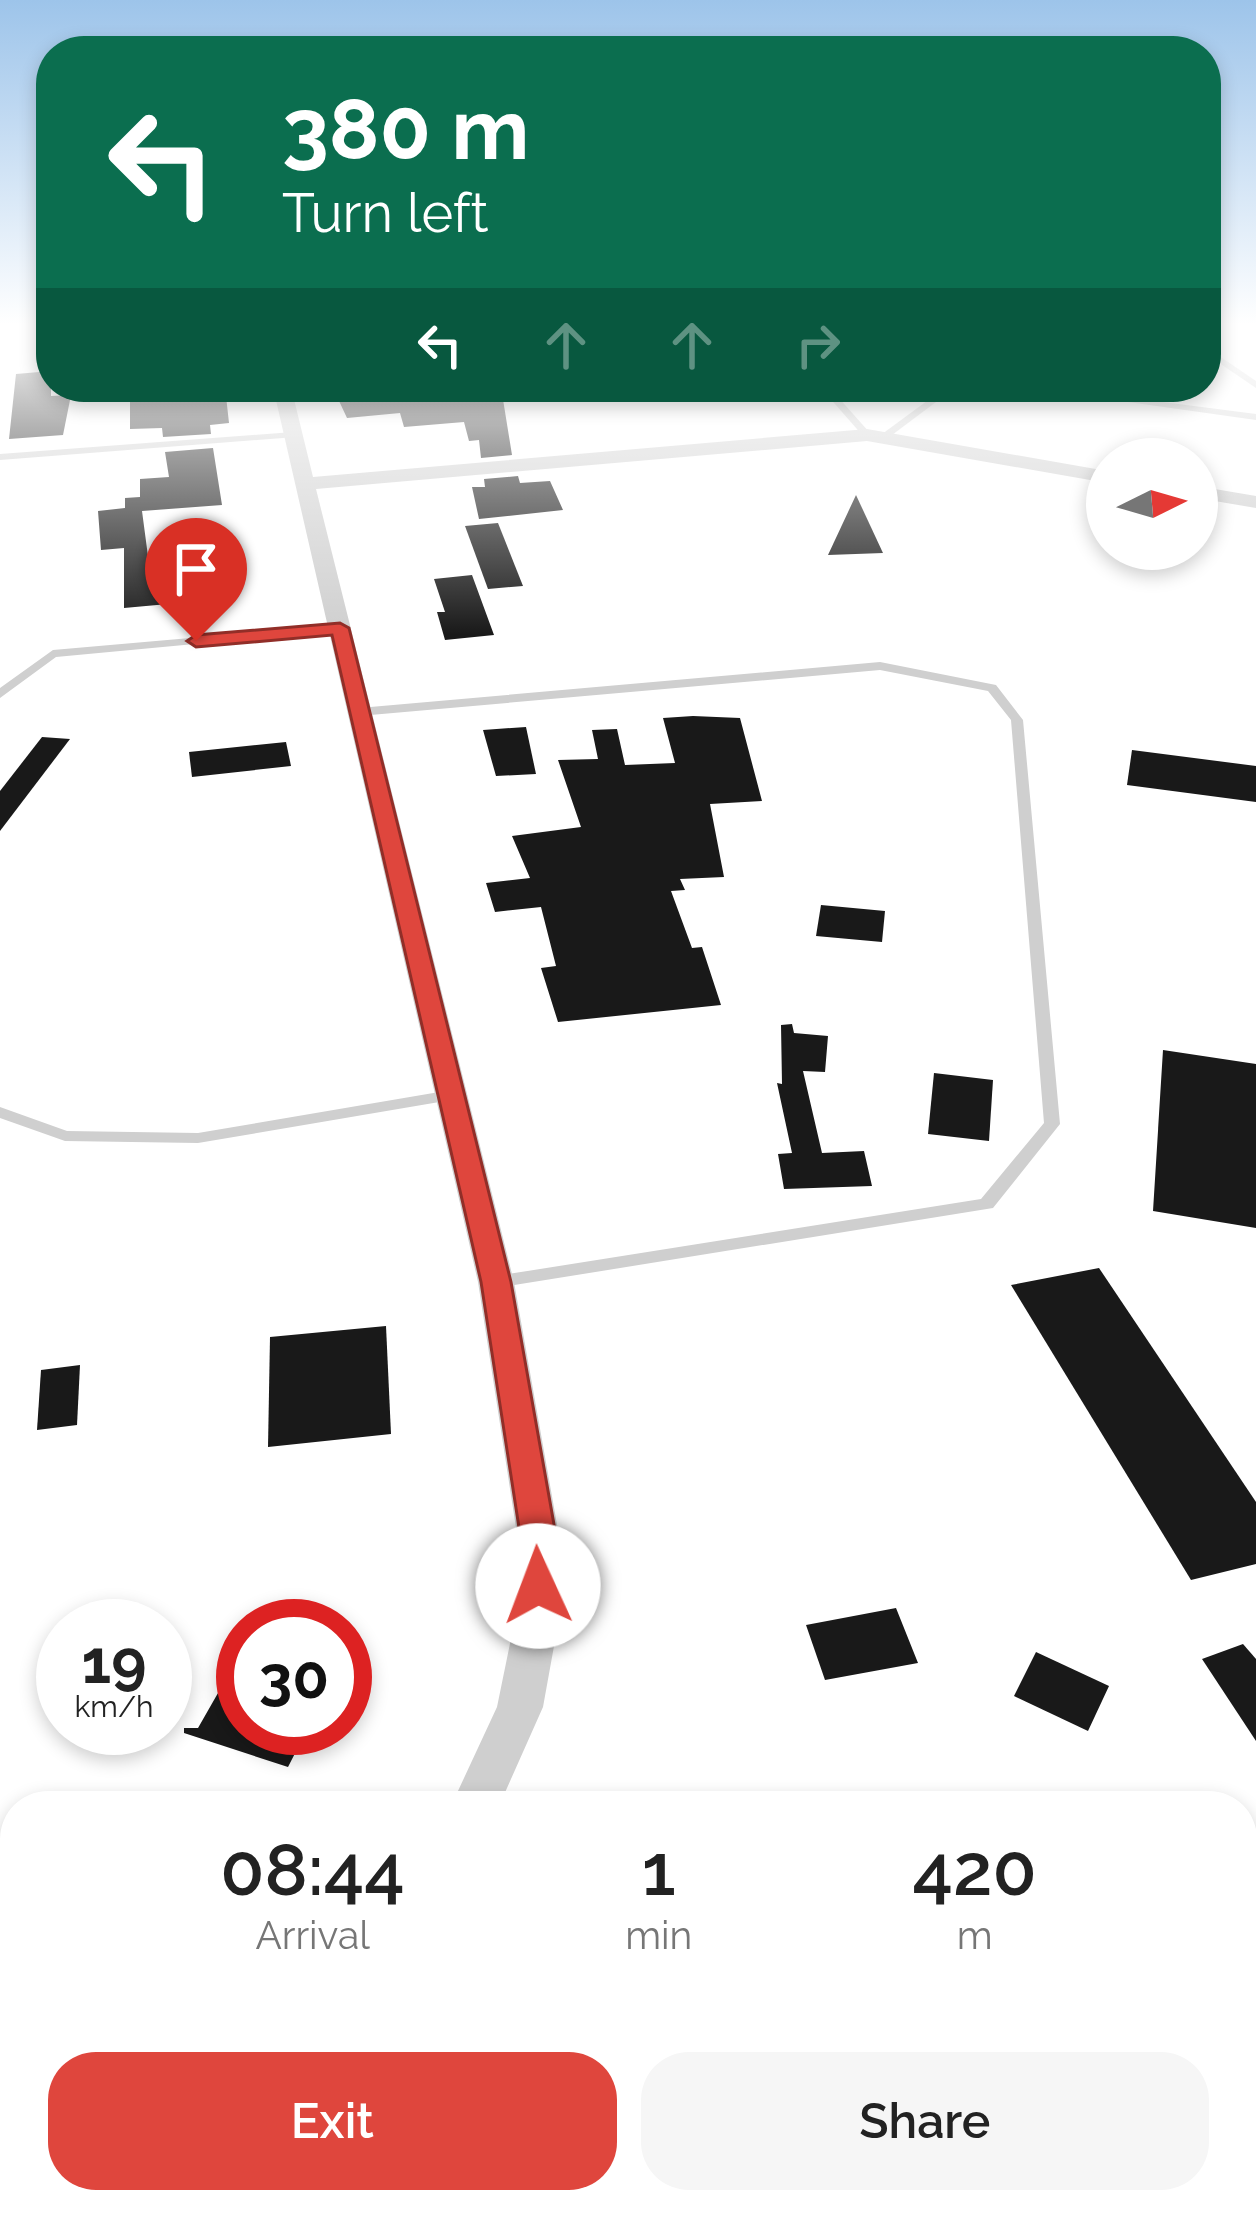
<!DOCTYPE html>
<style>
:root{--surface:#fff;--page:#f6f6f6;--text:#222;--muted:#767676;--accent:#df463d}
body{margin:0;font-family:Raleway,sans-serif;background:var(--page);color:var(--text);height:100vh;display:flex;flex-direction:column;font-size:45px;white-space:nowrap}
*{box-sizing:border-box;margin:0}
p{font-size:39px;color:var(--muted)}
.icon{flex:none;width:66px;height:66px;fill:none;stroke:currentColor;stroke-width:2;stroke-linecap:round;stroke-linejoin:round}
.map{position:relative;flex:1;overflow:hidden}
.sheet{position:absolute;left:0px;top:1791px;width:1257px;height:423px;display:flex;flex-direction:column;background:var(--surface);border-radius:48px 48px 0 0;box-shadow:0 6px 18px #0003}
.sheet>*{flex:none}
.hud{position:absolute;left:36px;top:36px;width:1185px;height:366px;border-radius:48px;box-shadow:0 6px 18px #0003;background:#0b6e4f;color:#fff;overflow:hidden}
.needle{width:78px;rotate:85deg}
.buttons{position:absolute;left:1086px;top:438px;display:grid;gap:24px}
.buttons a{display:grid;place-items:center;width:132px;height:132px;border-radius:50%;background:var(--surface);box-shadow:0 6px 18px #0003;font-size:60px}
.speed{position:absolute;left:36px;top:1599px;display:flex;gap:24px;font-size:60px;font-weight:700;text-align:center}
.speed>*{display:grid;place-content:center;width:156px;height:156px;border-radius:50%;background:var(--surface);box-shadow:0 6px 18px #0003;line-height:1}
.speed small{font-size:30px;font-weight:400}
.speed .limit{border:18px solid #d22;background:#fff;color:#111}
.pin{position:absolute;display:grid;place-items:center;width:102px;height:102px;color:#fff;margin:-123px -51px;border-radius:50% 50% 50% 0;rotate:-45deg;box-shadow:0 0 12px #0007}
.pin .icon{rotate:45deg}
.me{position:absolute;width:132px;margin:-66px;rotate:358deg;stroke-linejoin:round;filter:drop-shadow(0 0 9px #0008)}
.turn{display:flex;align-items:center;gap:42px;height:252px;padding:0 48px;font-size:54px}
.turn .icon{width:156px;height:156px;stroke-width:2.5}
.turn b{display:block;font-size:84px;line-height:102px}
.lanes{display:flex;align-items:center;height:114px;padding:0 48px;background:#0003;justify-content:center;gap:60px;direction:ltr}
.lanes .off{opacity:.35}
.eta{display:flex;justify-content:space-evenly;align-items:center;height:204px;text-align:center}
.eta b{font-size:72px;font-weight:600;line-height:84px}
.primary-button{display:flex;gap:24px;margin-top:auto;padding:24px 48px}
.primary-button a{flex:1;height:138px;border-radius:48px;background:var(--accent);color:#fff;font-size:48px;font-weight:600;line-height:138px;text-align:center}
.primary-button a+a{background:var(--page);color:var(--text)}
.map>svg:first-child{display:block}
.building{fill:#191919}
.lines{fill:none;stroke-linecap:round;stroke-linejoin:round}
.lane{fill:#cfcfcf;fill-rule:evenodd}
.street{fill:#cfcfcf;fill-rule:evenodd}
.secondary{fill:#bcbcbc;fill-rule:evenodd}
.route{fill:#df463d;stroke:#912e28;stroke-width:3}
</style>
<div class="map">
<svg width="1256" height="2213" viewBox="0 0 1256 2213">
<rect width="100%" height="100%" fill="#fff"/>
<g class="building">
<polygon points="51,371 51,396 71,395 63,435 9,439 16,374"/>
<polygon points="130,387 225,387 229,423 210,425 211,434 163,437 162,428 130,429"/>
<polygon points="501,387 512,455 481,458 479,440 469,441 464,422 404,427 400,413 347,418 333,388"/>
<polygon points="213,448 222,505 142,511 151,579 167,578 168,604 124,608 124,548 101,550 98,511 125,508 125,498 140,497 140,479 169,477 165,452"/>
<polygon points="518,476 520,483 550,481 563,510 479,519 472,487 485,487 484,479"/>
<polygon points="856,495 883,553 828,555"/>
<polygon points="498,523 523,586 488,589 465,526"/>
<polygon points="472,575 494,635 445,640 437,612 445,612 434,579"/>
<polygon points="693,716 740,718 762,801 710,804 724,877 680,879 685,890 671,891 692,948 702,947 721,1005 558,1022 541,968 556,966 541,907 495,912 486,883 530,878 512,836 581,827 558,760 598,759 592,730 617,729 625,765 675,763 663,718"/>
<polygon points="526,727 536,774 496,776 483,730"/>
<polygon points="42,737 70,739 0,831 0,791"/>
<polygon points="286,742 291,766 192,777 189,752"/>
<polygon points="1132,750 1256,766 1256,802 1127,785"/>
<polygon points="821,905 885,911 882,942 816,936"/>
<polygon points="792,1024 794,1033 828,1036 825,1072 803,1071 822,1153 864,1151 872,1186 784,1189 778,1154 792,1153 777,1083 782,1084 781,1025"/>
<polygon points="1163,1050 1256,1064 1256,1228 1153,1211"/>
<polygon points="934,1073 993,1080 989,1141 928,1134"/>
<polygon points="1099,1268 1256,1502 1256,1564 1191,1580 1011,1285"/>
<polygon points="386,1326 391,1434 268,1447 270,1337"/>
<polygon points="80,1365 77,1425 37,1430 41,1370"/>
<polygon points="896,1608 918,1663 825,1680 806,1625"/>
<polygon points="1243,1644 1256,1659 1256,1741 1202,1659"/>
<polygon points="1036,1652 1109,1686 1088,1731 1014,1696"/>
<polygon points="222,1686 243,1693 243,1728 308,1728 288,1767 184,1733 184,1728 198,1728"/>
</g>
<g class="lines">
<g class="lane">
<polygon points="1206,347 1256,381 1256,388 1206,354"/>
<polygon points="820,387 829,387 870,433 870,437 864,437"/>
<polygon points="946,387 956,387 884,441 878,441 878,437"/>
<polygon points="1022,387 1046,387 1256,414 1256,420"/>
<polygon points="293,432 298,435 296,437 0,460 0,454"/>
<polygon points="339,625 345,628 343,630 56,657 0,698 0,688 53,650"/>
<polygon points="880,662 996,685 1023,720 1060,1124 993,1208 496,1288 490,1287 487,1282 490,1277 496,1276 981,1199 1044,1123 1011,720 988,691 880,670 359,716 353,712 359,708"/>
<polygon points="451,1090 459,1095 457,1099 198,1143 65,1141 0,1118 0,1107 67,1131 198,1133"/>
</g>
<g class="street">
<polygon points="273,387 291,387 313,477 867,429 1107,471 1107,483 867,441 316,489 514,1282 561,1547 558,1624 543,1707 499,1806 451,1806 497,1707 514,1624 519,1547 478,1282"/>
<polygon points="1197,486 1256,496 1256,508 1197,498"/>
</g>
<g class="secondary">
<polygon points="0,1891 15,1897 15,1969 0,1963"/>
<polygon points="482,2199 584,2199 590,2213 488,2213"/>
</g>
</g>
<linearGradient id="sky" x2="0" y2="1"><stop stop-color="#9dc4ea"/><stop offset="0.51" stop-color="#fff"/><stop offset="1" stop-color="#fff" stop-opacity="0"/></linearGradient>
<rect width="1256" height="635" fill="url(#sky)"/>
<polygon class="route" points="340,623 349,628 511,1282 558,1547 556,1586 551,1596 538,1600 526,1596 520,1586 522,1547 481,1282 332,635 196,647 187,641 196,635"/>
</svg>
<div class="buttons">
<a><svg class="needle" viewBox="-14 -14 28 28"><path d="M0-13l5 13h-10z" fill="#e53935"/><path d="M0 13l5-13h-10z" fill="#767676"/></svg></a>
</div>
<div class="speed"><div>19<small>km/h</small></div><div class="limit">30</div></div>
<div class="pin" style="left:196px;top:641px;background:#d93025"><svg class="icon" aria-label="arrive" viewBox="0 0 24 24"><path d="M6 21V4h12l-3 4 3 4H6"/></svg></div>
<svg class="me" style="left:538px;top:1586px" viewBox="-20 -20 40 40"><circle r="19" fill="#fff"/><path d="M0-13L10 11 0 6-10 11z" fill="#df463d"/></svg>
<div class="hud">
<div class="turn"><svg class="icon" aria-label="left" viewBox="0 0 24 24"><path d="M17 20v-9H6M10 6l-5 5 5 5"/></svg><div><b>380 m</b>Turn left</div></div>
<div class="lanes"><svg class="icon" aria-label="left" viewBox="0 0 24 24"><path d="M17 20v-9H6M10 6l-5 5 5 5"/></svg><svg class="icon off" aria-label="ahead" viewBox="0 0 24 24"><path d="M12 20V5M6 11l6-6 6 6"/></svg><svg class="icon off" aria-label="ahead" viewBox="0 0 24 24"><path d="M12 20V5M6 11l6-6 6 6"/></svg><svg class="icon off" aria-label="right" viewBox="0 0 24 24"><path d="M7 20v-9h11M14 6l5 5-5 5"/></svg></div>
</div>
<section class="sheet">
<div class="eta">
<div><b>08:44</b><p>Arrival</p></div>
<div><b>1</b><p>min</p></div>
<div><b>420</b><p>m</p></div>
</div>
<div class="primary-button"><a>Exit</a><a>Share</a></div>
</section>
</div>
